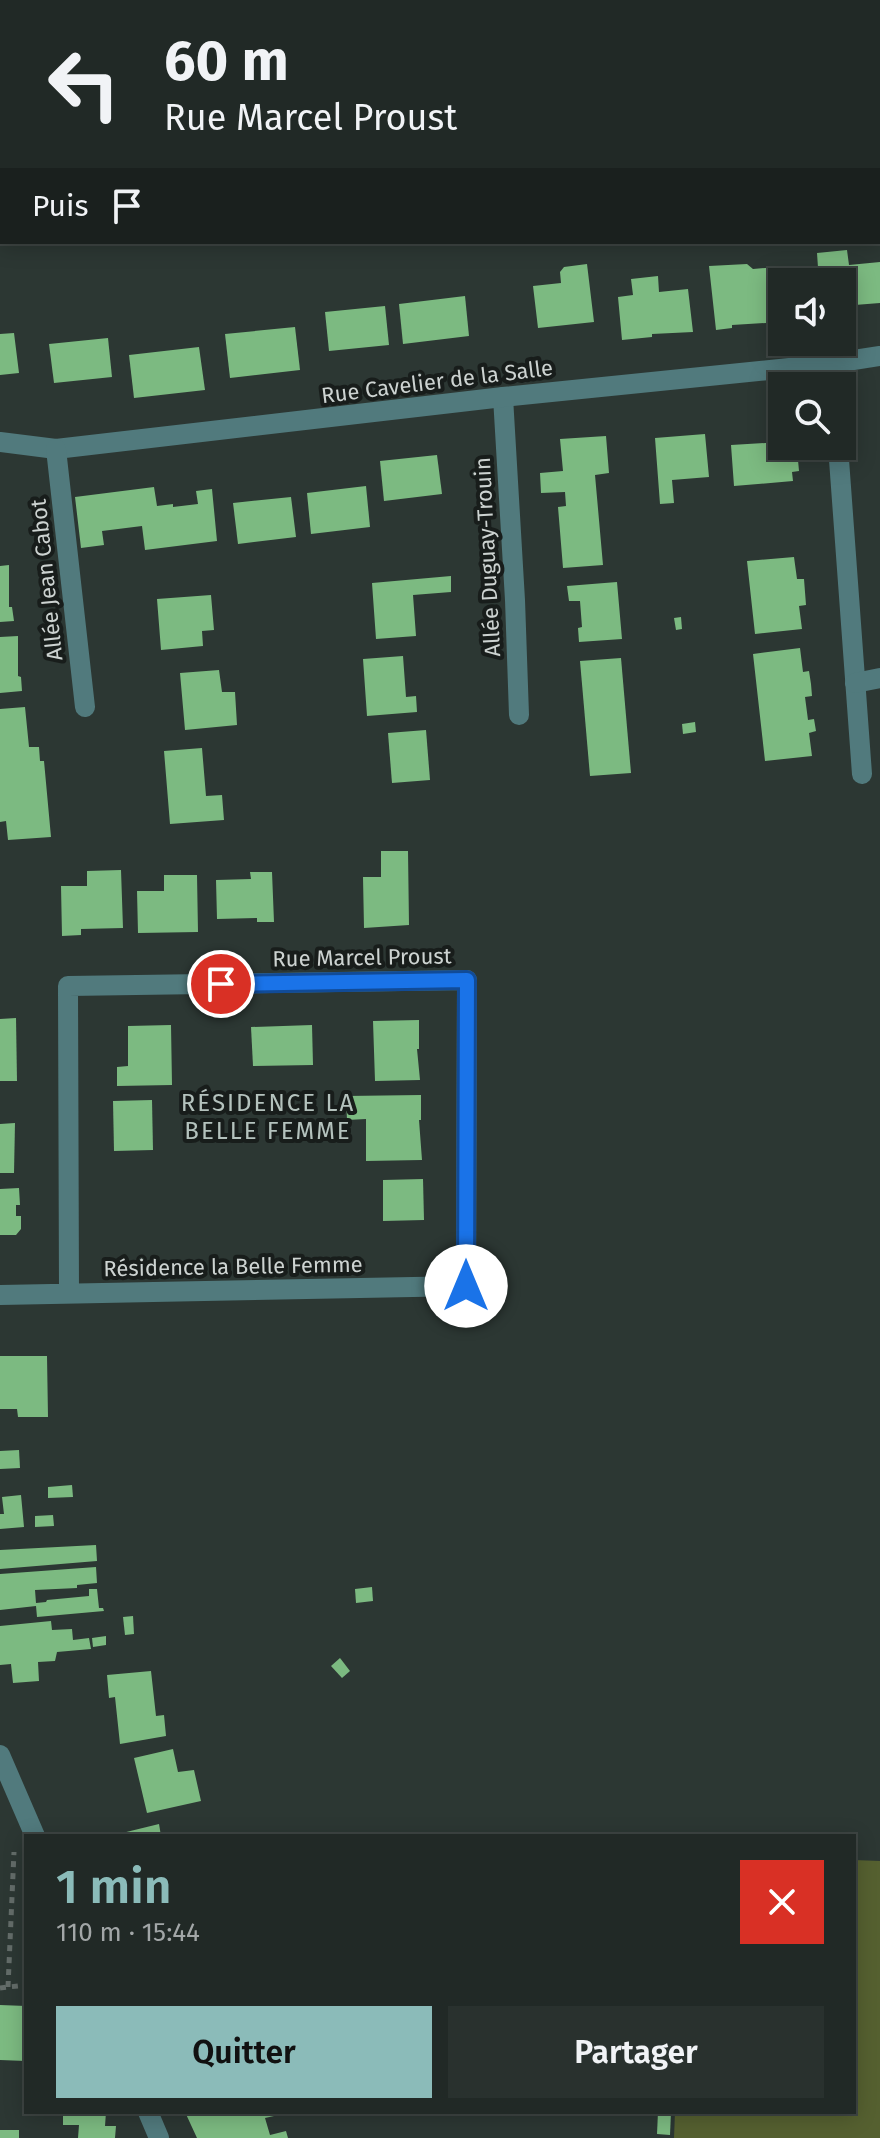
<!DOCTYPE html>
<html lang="fr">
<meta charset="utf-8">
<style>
:root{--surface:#212926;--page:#29312e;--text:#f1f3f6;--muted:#a2a6a7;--line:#3e4543;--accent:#8bbbb9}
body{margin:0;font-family:"Fira Sans",sans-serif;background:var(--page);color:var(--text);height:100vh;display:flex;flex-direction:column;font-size:30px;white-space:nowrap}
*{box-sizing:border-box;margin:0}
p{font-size:26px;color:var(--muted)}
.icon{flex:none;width:44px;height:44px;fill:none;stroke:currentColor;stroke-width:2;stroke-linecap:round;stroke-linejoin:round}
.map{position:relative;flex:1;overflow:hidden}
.sheet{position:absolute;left:24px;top:1834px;width:832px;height:280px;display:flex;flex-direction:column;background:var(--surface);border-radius:0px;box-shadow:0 4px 20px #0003,0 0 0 2px var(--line)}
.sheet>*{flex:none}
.guide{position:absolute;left:0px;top:0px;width:880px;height:244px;box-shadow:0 4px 20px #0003,0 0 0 2px var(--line);background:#212926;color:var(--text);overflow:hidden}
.buttons{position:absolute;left:768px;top:268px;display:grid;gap:16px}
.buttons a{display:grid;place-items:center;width:88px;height:88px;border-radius:0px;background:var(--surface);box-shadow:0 4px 20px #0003,0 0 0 2px var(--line);font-size:40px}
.pin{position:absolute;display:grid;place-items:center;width:68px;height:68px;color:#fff;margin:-34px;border:4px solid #fff;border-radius:50%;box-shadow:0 2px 8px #0007}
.me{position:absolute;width:88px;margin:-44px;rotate:0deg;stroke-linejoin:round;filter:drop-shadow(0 0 6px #0008)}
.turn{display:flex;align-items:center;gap:28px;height:168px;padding:0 32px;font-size:36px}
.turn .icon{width:104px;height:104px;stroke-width:2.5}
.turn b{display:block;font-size:56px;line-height:68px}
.then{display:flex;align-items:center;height:76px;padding:0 32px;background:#0003;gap:16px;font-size:30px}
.round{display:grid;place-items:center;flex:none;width:84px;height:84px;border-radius:0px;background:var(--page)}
.overview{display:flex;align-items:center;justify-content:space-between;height:136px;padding:0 32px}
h1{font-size:48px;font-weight:600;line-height:60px;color:var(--accent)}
.button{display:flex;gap:16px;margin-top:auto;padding:16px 32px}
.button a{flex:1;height:92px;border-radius:0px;background:var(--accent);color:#111;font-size:32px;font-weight:600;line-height:92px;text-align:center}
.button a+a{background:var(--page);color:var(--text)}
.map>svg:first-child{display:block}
.green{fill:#556030}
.building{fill:#7cba81}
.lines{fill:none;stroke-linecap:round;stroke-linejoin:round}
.path{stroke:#636c69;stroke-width:5;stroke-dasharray:6 6;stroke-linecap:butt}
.minor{stroke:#517a7d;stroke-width:20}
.route-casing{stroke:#114b97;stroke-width:20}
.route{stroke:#1a73e8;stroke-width:14}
.labels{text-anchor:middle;stroke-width:8;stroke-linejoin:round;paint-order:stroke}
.street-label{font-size:22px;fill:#cdd3d1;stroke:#181d1b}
.neighbourhood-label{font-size:24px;letter-spacing:2px;fill:#b4c2bd;stroke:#181d1b}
</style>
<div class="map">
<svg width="880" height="2138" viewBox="0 0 880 2138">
<rect width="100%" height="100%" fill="#2c3733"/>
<polygon class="green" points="854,1860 880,1861 880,2138 674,2138 675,2112 854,2112"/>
<g class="building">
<polygon points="847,250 849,265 880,262 880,303 842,306 842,282 819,282 817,253"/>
<polygon points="587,264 594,322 538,328 533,286 561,283 560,272 564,267"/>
<polygon points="747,264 753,269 778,267 782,282 782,322 732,325 732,328 716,330 709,266"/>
<polygon points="658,276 659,292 688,289 693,332 652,334 652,337 622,340 618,297 633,295 631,279"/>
<polygon points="465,296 469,336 403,344 399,304"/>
<polygon points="385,306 389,345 329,351 325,312"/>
<polygon points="295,327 300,370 230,378 225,334"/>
<polygon points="14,333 19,373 0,375 0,334"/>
<polygon points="108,338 112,377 54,383 49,344"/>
<polygon points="199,347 205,390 134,398 129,355"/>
<polygon points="705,434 709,477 672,480 674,503 660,504 655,438"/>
<polygon points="606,436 609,473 595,475 603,565 563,568 558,507 566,506 565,492 541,493 540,473 563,471 560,439"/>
<polygon points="782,442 782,446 797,449 799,471 792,472 793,481 734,486 731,445"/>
<polygon points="437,455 442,494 384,501 380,461"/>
<polygon points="366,486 370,527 311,534 307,493"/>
<polygon points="154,487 157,506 173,504 173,507 198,504 196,491 212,489 217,541 145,550 142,526 102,531 104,545 81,548 75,497"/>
<polygon points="291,497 296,537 238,544 233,503"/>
<polygon points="794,557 797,579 804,579 806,605 799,606 802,629 755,634 747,561"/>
<polygon points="9,565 9,607 12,607 14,621 0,622 0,566"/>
<polygon points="451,576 451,592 413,595 416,636 376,639 372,583"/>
<polygon points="617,582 622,639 579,642 578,628 582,627 580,601 569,601 567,586"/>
<polygon points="211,595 214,630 202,631 203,646 161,650 157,599"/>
<polygon points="681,617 682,629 676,630 674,618"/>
<polygon points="18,636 18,676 21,677 22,691 0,693 0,637"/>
<polygon points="800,648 803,672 809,671 811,684 812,696 805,697 808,720 814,719 816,731 809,733 812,756 765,761 753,654"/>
<polygon points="403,656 406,697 416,696 417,712 367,716 363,659"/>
<polygon points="621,658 631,773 590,776 580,661"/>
<polygon points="219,670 222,692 235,692 237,725 185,730 180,673"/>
<polygon points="25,707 29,747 39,747 40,761 44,761 51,837 8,840 6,821 0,822 0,709"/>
<polygon points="695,722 696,732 683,734 682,724"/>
<polygon points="426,730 430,780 392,783 388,733"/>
<polygon points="202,748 206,796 222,795 224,820 170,824 164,751"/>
<polygon points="381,851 408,851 409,925 364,928 363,877 381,877"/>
<polygon points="121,870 123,928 81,929 81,935 62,936 61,886 87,886 87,871"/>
<polygon points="250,872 272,872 274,922 257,922 257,918 217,919 216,880 251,879"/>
<polygon points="164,875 197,875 198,932 138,933 137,891 164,891"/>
<polygon points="16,1018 17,1081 0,1081 0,1019"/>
<polygon points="419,1020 419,1049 417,1049 420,1080 375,1081 373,1021"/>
<polygon points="171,1025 172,1085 117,1086 117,1067 128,1066 128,1026"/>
<polygon points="312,1025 313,1065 253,1066 251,1027"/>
<polygon points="421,1095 421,1120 419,1120 422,1160 366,1161 366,1119 347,1120 346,1096"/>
<polygon points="152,1100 153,1150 114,1151 113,1101"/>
<polygon points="15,1123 14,1173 0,1173 0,1124"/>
<polygon points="423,1179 424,1220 383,1221 383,1180"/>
<polygon points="19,1188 20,1205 16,1205 16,1216 21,1216 21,1229 16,1235 0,1235 0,1189"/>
<polygon points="0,1356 47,1356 48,1417 18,1417 17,1409 0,1409"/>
<polygon points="19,1450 20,1468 0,1469 0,1451"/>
<polygon points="72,1485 73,1497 48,1498 48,1487"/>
<polygon points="21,1495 24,1527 0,1529 0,1514 4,1514 2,1497"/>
<polygon points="53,1515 54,1526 35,1527 35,1516"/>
<polygon points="96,1545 97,1561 0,1569 0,1550"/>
<polygon points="96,1567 97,1583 77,1585 77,1588 35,1590 36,1603 46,1602 47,1600 89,1596 89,1589 97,1589 99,1608 103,1608 104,1611 37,1617 36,1606 0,1610 0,1574"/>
<polygon points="372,1587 373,1601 356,1603 355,1589"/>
<polygon points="133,1616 134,1634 125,1635 123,1617"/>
<polygon points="51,1621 52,1630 72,1629 73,1640 89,1638 91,1649 57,1652 55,1661 38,1662 39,1681 13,1683 11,1664 0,1665 0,1626"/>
<polygon points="106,1636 106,1645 93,1647 92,1638"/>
<polygon points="340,1658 350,1671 342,1678 331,1666"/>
<polygon points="151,1671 156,1716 164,1715 166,1736 120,1744 115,1697 109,1698 107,1675"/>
<polygon points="173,1749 178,1772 194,1770 201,1801 147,1813 134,1758"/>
<polygon points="159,1824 161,1836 114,1836 114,1835"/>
<polygon points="0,2005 26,2006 26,2061 0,2060"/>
<polygon points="63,2112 106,2112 105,2126 116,2126 115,2138 78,2138 79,2125 63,2125"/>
<polygon points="185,2112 273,2112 274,2116 265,2118 270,2135 286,2131 288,2138 197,2138"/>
<polygon points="658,2112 671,2112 670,2135 657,2134"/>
<rect x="0" y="2130" width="19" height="8"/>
</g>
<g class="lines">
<g class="path">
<polyline points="8,1987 14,1852"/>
<polyline points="0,1988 26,1985"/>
</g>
<g class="minor">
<polyline points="746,0 746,2"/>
<polyline points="0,106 2,106"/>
<polyline points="828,364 832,386"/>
<polyline points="503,397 515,600 519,715"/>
<polyline points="0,442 56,449 503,397 828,364 880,356"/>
<polyline points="838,446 862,774"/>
<polyline points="56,449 85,707"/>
<polyline points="855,683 880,678"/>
<polyline points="0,1295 466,1286 467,980 68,986 69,1293"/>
<polyline points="0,1755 35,1836"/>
<polyline points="148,2112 159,2138"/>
</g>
</g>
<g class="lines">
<g class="route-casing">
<polyline id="route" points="221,984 467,980 466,1286"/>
</g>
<use href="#route" class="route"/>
</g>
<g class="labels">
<g class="street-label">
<text transform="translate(437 381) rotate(-7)" y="8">Rue Cavelier de la Salle</text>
<text transform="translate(487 557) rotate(-93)" y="8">Allée Duguay-Trouin</text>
<text transform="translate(46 580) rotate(-96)" y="8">Allée Jean Cabot</text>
<text transform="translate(362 957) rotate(-1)" y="8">Rue Marcel Proust</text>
<text transform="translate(233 1266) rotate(-1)" y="8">Résidence la Belle Femme</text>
</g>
<g class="neighbourhood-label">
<text x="268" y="1111">RÉSIDENCE LA<tspan x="268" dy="28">BELLE FEMME</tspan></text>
</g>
</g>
</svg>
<div class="buttons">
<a><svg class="icon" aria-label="sound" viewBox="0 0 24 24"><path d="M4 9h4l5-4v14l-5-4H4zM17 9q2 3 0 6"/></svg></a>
<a><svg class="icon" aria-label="search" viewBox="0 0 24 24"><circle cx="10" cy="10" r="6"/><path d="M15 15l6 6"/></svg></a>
</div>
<div class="pin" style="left:221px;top:984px;background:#d93025"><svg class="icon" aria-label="arrive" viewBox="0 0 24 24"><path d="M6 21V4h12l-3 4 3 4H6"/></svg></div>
<svg class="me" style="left:466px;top:1286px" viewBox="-20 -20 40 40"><circle r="19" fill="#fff"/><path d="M0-13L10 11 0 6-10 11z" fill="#1a73e8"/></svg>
<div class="guide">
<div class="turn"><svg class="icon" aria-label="left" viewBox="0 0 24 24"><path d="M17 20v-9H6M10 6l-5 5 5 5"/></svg><div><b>60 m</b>Rue Marcel Proust</div></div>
<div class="then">Puis<svg class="icon" aria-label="arrive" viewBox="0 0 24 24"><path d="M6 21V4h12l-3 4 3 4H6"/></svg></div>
</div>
<section class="sheet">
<div class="overview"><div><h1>1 min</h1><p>110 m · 15:44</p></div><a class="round" style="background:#d93025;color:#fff"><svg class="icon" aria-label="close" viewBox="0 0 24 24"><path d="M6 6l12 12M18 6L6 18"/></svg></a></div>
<div class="button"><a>Quitter</a><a>Partager</a></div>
</section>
</div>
